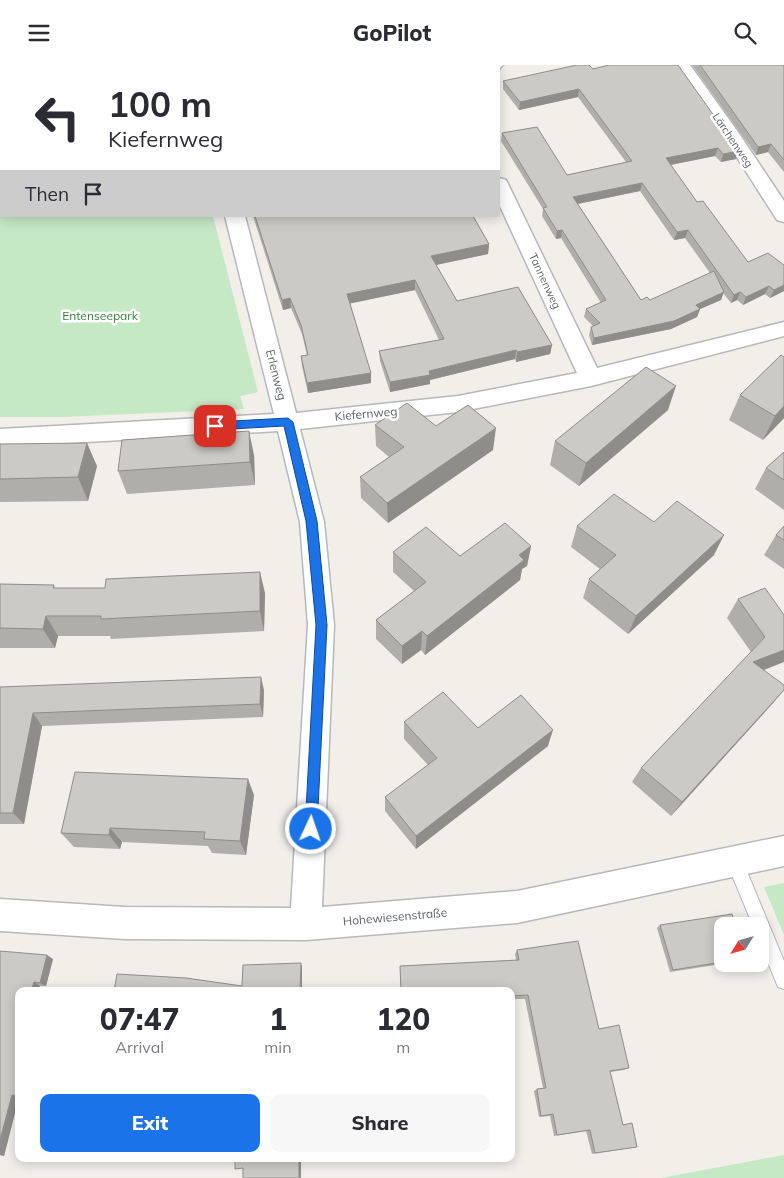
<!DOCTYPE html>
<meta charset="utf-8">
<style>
:root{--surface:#fff;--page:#f7f7f7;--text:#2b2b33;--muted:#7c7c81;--accent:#1a73e8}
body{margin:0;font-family:Mulish,sans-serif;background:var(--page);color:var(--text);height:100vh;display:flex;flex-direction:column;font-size:19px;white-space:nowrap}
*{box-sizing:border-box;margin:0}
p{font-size:16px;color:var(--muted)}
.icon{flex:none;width:28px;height:28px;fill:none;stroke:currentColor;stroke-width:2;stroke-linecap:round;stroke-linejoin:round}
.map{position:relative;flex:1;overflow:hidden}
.drawer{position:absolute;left:15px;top:922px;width:500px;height:175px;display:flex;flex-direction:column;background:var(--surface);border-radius:10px;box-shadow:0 2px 12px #0003}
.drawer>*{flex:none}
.hud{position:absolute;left:0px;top:0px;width:500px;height:152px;box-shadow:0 2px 12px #0003;background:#fff;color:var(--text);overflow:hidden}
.needle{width:32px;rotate:233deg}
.controls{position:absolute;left:714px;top:852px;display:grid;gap:10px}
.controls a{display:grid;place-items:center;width:55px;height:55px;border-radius:10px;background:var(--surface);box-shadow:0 2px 12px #0003;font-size:25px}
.pin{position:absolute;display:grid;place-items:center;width:42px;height:42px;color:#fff;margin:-21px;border-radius:10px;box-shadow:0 2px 8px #0006}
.me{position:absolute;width:55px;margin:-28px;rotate:3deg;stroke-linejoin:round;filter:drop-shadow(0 0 4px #0008)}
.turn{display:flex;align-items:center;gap:18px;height:105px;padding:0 25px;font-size:22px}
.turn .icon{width:65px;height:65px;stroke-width:2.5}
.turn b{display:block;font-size:35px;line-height:42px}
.then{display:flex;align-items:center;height:48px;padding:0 25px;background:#0003;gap:10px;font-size:19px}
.eta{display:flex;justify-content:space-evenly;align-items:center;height:85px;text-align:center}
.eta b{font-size:30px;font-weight:800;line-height:35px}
.primary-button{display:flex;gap:10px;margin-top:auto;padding:10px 25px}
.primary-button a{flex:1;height:58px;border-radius:10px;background:var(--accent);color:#fff;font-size:20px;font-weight:800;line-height:58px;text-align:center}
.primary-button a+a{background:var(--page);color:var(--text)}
header{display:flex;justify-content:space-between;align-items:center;height:65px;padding:0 25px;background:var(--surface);font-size:22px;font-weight:800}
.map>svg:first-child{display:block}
.green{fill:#c5e8c5}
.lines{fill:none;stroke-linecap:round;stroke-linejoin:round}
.service-casing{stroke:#b5b8bc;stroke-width:2}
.minor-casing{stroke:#b5b8bc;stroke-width:3}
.service{fill:#fff;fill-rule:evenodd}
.minor{fill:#fff;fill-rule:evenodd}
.wall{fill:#afaea9;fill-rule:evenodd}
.shaded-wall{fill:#8f8d8a}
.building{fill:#cccac5;stroke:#8f8d8a}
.route{fill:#1a73e8;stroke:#114b97}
.labels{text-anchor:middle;stroke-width:5;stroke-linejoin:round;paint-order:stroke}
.far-street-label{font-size:11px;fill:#5f6368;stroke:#fff}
.park-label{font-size:12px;fill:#348238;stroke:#fff}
.street-label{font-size:12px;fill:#5f6368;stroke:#fff}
</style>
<header><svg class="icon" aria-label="menu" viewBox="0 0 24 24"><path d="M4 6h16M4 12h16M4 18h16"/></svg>GoPilot<svg class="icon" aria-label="search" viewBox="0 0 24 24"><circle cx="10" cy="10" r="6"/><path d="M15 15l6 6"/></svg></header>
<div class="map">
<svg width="784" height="1113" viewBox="0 0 784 1113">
<rect width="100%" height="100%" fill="#f1efe8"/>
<g class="green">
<polygon points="0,99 1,151 213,151 258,327 240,331 244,344 62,352 0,352"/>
<polygon points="784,818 784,870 764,822"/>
<polygon points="784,1090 784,1113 661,1113"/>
</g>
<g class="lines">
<g class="service-casing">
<polygon id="service" points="735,790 741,792 784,896 784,924 778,922 760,878 760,861 753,861 727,798 729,792"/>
</g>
<g class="minor-casing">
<g id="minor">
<rect x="181" y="0" width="16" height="1"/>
<rect x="433" y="0" width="17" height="1"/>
<polygon points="480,0 503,0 499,4 499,1"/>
<polygon points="673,0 690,0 738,67 784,136 784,157 777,155 724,72"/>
<polygon points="0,80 1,81 1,92 0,92"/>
<polygon points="499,113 506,115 508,119 597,303 784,257 784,271 591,321 458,347 300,364 324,457 334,560 322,842 517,826 784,771 784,801 517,858 306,875 125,874 0,866 0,834 125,842 291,843 308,560 300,457 278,366 0,382 0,364 274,349 225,151 245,151 296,348 458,331 577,308 499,139"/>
</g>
</g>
<use href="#service" class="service"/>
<use href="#minor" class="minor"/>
</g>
<g class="wall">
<polygon points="692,0 784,0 784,107 768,87 756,90"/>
<path d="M593,4L736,94L721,97L715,91L671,100L697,137L748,197L784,226L770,233L765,229L743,240L737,235L731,238L723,228L721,235L700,244L697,252L671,264L592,280L589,270L591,262L593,261L584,252L586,244L601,238L561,173L556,174L542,151L543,144L501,76L502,68L567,110L626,97L578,32L519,45L503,24V16ZM640,126L674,175L685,173L710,208L650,235H641L578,139Z"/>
<polygon points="253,151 473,151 489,179 488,189 436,200 457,236 552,280 550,289 516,297 515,294 430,315 430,319 390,327 380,296 379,286 439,275 415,225 350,238 371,318 308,328 302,301 301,291 307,290 302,269 291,243 283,245"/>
<polygon points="784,292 784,353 763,375 729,355 740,330"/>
<polygon points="668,345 579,421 550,400 555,376"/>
<polygon points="375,360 436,361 493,385 388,458 361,433 360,412 389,392 376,381"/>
<polygon points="0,379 97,401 88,436 0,437"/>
<polygon points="784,387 784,445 755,424 766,403"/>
<polygon points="254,390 255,420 127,429 118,406"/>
<polygon points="654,457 714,490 628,569 583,533 589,514 600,504 571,482 577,461"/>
<polygon points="784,461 784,504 764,490 776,470"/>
<polygon points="531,481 527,501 522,504 520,515 425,590 421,585 402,599 376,574 376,555 414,526 393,507 393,487 460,491"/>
<polygon points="0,519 54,520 55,523 265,528 264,566 111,574 110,571 58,571 55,583 0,583"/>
<polygon points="738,534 784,550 764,605 784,625 773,638 671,751 632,717 641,703 751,587 727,553"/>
<polygon points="0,622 264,625 263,652 42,661 24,759 0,759"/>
<polygon points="404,657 478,663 548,681 416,784 385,746 385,732 428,700 404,674"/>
<polygon points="254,730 246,790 212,788 208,781 122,777 120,784 74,782 61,768"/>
<polygon points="660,860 722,861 722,899 670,907 657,863"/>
<polygon points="517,885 599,964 629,1003 624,1005 610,1007 623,1060 637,1082 592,1089 586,1066 554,1071 550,1051 539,1052 534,1026 537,1024 543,1023 525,934 511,934 511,926 401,926 400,901 516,895 515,889"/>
<polygon points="0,886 53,894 46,921 40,921 19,926 19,1032 4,1091 0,1090"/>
</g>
<g class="shaded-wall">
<polygon points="357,0 383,0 378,1 357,1"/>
<polygon points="579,24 578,32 519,45 520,37"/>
<polygon points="0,33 1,40 1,54 0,46"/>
<rect x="0" y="57" width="1" height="12"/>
<polygon points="771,79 768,87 756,90 758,82"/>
<polygon points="718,83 715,91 664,101 666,93"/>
<polygon points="739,86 736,94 721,97 723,89"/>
<polygon points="642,118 640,126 572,140 573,132"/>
<polygon points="562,165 561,173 556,174 557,166"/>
<polygon points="688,165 685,173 674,175 677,167"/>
<polygon points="489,179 488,189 431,201 431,191"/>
<polygon points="415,215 415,225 348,239 347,229"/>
<polygon points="784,220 784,226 770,233 774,225"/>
<polygon points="769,221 765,229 743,240 746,232"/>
<polygon points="724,227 721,235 700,244 697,252 671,264 592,280 594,273 696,240"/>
<polygon points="740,227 737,235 731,238 734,230"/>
<polygon points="290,233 291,243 283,245 282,235"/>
<polygon points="552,280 550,289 516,297 517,287"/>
<polygon points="516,285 515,294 430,315 430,319 390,327 390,317 429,306"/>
<polygon points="371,308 371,318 308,328 307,318"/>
<polygon points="676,321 668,345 579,421 586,398"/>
<polygon points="784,341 784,353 763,375 775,351"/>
<polygon points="496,363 493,385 388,458 387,438"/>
<polygon points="249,366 254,390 255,420 250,397"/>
<polygon points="87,378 97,401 88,436 78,412"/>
<polygon points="724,470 714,490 628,569 636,551"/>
<polygon points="531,481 527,501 522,504 520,515 425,590 427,571 519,490"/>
<polygon points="260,507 265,528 264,566 260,546"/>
<polygon points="46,551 58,571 55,583 43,564"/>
<polygon points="422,566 421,585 402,599 402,581"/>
<polygon points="784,585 784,597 741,614 753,597"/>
<polygon points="261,612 264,625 263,652 260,639"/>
<polygon points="784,625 773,638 671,751 682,737"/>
<polygon points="33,648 42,661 24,759 13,748"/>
<polygon points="553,665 548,681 416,784 416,771"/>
<polygon points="248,714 254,730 246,790 240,776"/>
<polygon points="110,763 122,777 120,784 109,770"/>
<polygon points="47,890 53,894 46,921 40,918"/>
<polygon points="301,898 302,902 302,926 300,926"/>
<polygon points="34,917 40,921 38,926 31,926"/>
<polygon points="19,976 19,988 16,987"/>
<polygon points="12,1030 19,1032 4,1091 0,1090 0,1075"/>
<rect x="299" y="1094" width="2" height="19"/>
</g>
<g class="building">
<polygon points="87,0 148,0 148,1 88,1"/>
<polygon points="216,0 359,0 360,1 217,1"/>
<polygon points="577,0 589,0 593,4 609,0 678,0 739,86 723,89 718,83 666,93 697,137 703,136 748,197 768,188 784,200 784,220 774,225 769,221 746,232 740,227 734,230 688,165 677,167 642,118 573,132 641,235 647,232 650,235 714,206 724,227 696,240 700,244 674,256 594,273 591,262 600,258 586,244 606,235 562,165 557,166 543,143 547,142 502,68 537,62 567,110 632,96 579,24 520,37 503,16"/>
<polygon points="700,0 784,0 784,95 771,79 758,82"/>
<polygon points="0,46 1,54 1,57 0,57"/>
<polygon points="255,151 473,151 489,179 431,191 457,236 518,222 552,280 517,287 516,285 429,306 430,310 390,317 379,286 444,274 415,215 347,229 371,308 307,318 301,291 308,290 301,260 290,233 282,235"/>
<polygon points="781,290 784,292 784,341 775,351 740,330"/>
<polygon points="646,302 676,321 586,398 555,376"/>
<polygon points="407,338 436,361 468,340 496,363 387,438 360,412 404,382 375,360"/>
<polygon points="249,366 250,397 118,406 122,375"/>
<polygon points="87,378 78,412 0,414 0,379"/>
<polygon points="784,387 784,415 766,403"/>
<polygon points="614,429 654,457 677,436 724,470 636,551 589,514 616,490 577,461"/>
<polygon points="505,458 531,481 519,490 524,495 427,571 422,566 402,581 376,555 426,517 393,487 426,462 460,491"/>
<polygon points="784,461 784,475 776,470"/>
<polygon points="260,507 260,546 101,554 101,551 46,551 43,564 0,563 0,519 54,520 53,523 105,523 106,514"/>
<polygon points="765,523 784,550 784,585 753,597 784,620 784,625 682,737 641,703 765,572 738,534"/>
<polygon points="261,612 260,639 33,648 13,748 0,748 0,622"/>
<polygon points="443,627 478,663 521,630 553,665 416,771 385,732 437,693 404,657"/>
<polygon points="75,707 248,714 240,776 204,774 205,767 110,763 109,770 61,768"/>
<polygon points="732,849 736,861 722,861 722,897 673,905 660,860"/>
<polygon points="578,876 599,964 619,960 629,1003 610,1006 623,1060 632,1058 637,1082 595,1088 590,1065 557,1070 553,1049 541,1051 537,1024 546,1023 528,930 511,931 511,926 401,926 400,901 519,895 517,885"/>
<polygon points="0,886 47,890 40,918 34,917 31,926 19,926 19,976 16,987 19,987 19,1031 12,1030 0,1075"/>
<polygon points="301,898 300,926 114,926 117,909 186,913 242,921 243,900"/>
<polygon points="235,1094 299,1094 299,1113 243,1113 243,1103 235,1104"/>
</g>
<polygon class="route" points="288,353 293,357 317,456 327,560 317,764 316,768 311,770 306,768 305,764 316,560 306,456 284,361 215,365 210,361 215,357"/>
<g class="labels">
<g class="far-street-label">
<text transform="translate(733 75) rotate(56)" y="4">Lärchenweg</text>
<text transform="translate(545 216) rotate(65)" y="4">Tannenweg</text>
</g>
<g class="park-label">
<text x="100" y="255">Entenseepark</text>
</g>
<g class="street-label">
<text transform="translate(276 310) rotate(76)" y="4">Erlenweg</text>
<text transform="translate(366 349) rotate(-5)" y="4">Kiefernweg</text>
<text transform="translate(395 852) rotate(-5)" y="4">Hohewiesenstraße</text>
</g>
</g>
</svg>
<div class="controls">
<a><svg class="needle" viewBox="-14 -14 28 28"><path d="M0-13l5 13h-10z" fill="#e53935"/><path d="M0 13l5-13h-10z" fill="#7c7c81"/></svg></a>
</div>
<div class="pin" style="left:215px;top:361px;background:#d93025"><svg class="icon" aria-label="arrive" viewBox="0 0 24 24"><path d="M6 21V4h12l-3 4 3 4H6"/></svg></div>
<svg class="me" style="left:311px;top:764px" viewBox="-20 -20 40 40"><circle r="17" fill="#1a73e8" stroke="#fff" stroke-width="3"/><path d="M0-11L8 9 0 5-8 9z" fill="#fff"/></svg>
<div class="hud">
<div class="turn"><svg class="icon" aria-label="left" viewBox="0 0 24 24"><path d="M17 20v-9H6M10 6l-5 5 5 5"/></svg><div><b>100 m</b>Kiefernweg</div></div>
<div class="then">Then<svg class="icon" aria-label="arrive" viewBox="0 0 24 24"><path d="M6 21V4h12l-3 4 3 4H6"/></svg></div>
</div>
<section class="drawer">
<div class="eta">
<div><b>07:47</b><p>Arrival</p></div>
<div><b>1</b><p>min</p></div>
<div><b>120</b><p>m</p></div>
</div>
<div class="primary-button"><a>Exit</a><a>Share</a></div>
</section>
</div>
